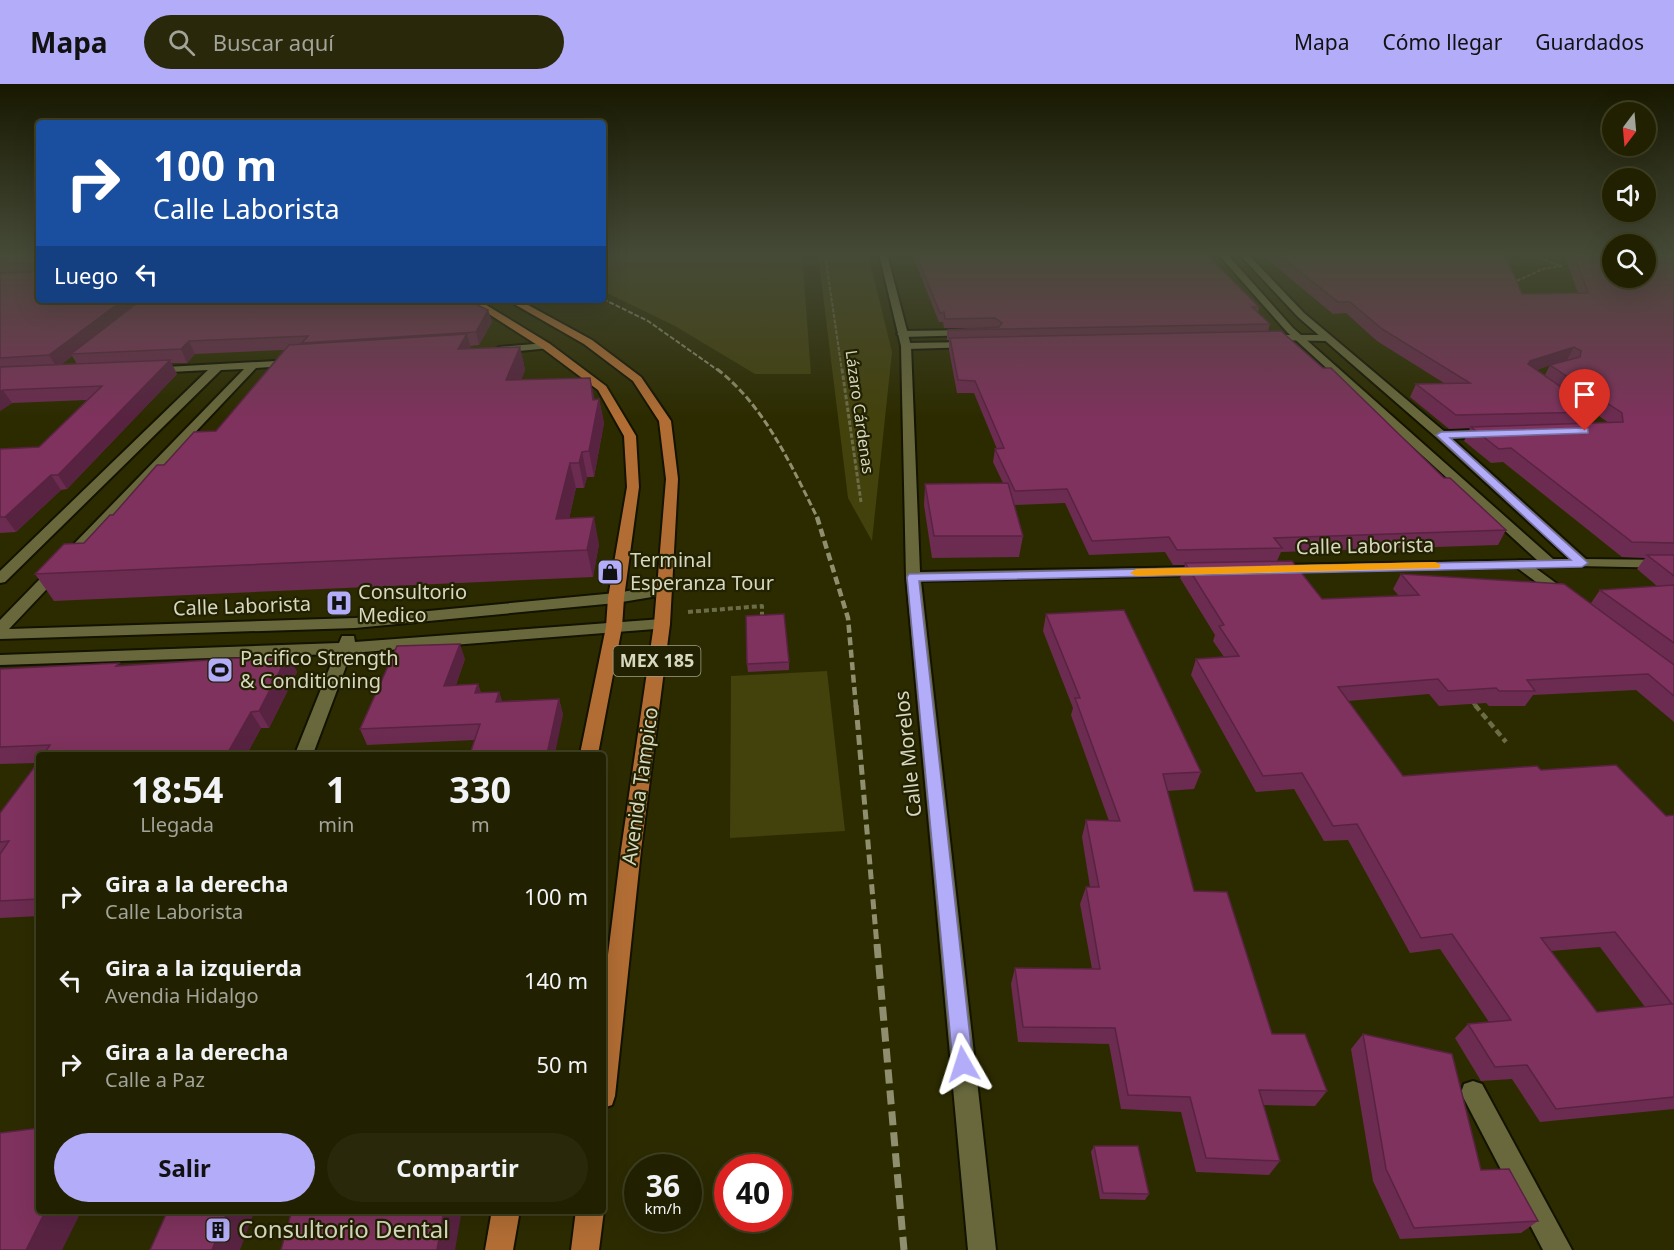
<!DOCTYPE html>
<html lang="es">
<meta charset="utf-8">
<style>
:root{--surface:#212000;--page:#29280a;--text:#f1f3f6;--muted:#a2a399;--line:#3e3e22;--accent:#b3acf9}
body{margin:0;font-family:"Noto Sans",sans-serif;background:var(--page);color:var(--text);height:100vh;display:flex;flex-direction:column;font-size:22px;white-space:nowrap}
*{box-sizing:border-box;margin:0}
p{font-size:20px;color:var(--muted)}
.icon{flex:none;width:33px;height:33px;fill:none;stroke:currentColor;stroke-width:2;stroke-linecap:round;stroke-linejoin:round}
.map{position:relative;flex:1;overflow:hidden}
.drawer{position:absolute;left:36px;top:668px;width:570px;height:462px;display:flex;flex-direction:column;background:var(--surface);border-radius:6px;box-shadow:0 6px 24px #0002,0 0 0 2px var(--line)}
.drawer>*{flex:none}
.guide{position:absolute;left:36px;top:36px;width:570px;height:183px;border-radius:6px;box-shadow:0 6px 24px #0002,0 0 0 2px var(--line);background:#1a4fa0;color:#fff;overflow:hidden}
.needle{width:39px;rotate:196deg}
.fabs{position:absolute;left:1602px;top:18px;display:grid;gap:12px}
.fabs a{display:grid;place-items:center;width:54px;height:54px;border-radius:50%;background:var(--surface);box-shadow:0 6px 24px #0002,0 0 0 2px var(--line);font-size:30px}
.speed{position:absolute;left:624px;top:1070px;display:flex;gap:12px;font-size:30px;font-weight:700;text-align:center}
.speed>*{display:grid;place-content:center;width:78px;height:78px;border-radius:50%;background:var(--surface);box-shadow:0 6px 24px #0002,0 0 0 2px var(--line);line-height:1}
.speed small{font-size:15px;font-weight:400}
.speed .limit{border:9px solid #d22;background:#fff;color:#111}
.pin{position:absolute;display:grid;place-items:center;width:51px;height:51px;color:#fff;margin:-62px -26px;border-radius:50% 50% 50% 0;rotate:-45deg;box-shadow:0 0 6px #0007}
.pin .icon{rotate:45deg}
.me{position:absolute;width:66px;margin:-33px;rotate:354deg;stroke-linejoin:round;filter:drop-shadow(0 0 4px #0008)}
.turn{display:flex;align-items:center;gap:21px;height:126px;padding:0 18px;font-size:27px}
.turn .icon{width:78px;height:78px;stroke-width:2.5}
.turn b{display:block;font-size:42px;line-height:51px}
.then{display:flex;align-items:center;height:57px;padding:0 18px;background:#0003;gap:12px;font-size:22px}
.eta{display:flex;justify-content:space-evenly;align-items:center;height:102px;text-align:center}
.eta b{font-size:36px;font-weight:700;line-height:42px}
.primary-button{display:flex;gap:12px;margin-top:auto;padding:12px 18px}
.primary-button a{flex:1;height:69px;border-radius:36px;background:var(--accent);color:#111;font-size:24px;font-weight:700;line-height:69px;text-align:center}
.primary-button a+a{background:var(--page);color:var(--text)}
ul{padding:0;list-style:none}
li{display:flex;align-items:center;gap:18px;height:84px;padding:0 18px}
li div{flex:1}
li b{display:block;font-size:22px}
li em{font-style:normal}
header{display:flex;align-items:center;gap:36px;box-sizing:border-box;height:84px;padding:0 30px;background:var(--accent);color:#111}
header strong{font-size:28px}
nav{display:flex;gap:33px;margin-inline-start:auto;font-size:21px}
.search{width:420px;height:54px;background:var(--page);display:flex;align-items:center;gap:15px;box-sizing:border-box;padding:0 21px;border-radius:33px;color:var(--muted);font-size:22px}
.map>svg:first-child{display:block}
.green{fill:#43410c}
.lines{fill:none;stroke-linecap:round;stroke-linejoin:round}
.service-casing{stroke:#131300;stroke-width:4}
.minor-casing{stroke:#131300;stroke-width:4}
.tertiary-casing{stroke:#131300;stroke-width:4}
.primary-casing{stroke:#131300;stroke-width:4}
.path-far3{stroke:#6c6c48;stroke-width:2;stroke-dasharray:4 1.5;stroke-linecap:butt}
.path-far2{stroke:#6c6c48;stroke-width:3;stroke-dasharray:4.5 2;stroke-linecap:butt}
.path-far1{stroke:#6c6c48;stroke-width:4;stroke-dasharray:5 3;stroke-linecap:butt}
.path{stroke:#6c6c48;stroke-width:4.5;stroke-dasharray:7 4;stroke-linecap:butt}
.service{fill:#68683c;fill-rule:evenodd}
.minor{fill:#68683c;fill-rule:evenodd}
.tertiary{fill:#68683c;fill-rule:evenodd}
.primary{fill:#b16d34;fill-rule:evenodd}
.rail-far4{stroke:#8f8f6f;stroke-width:2;stroke-dasharray:5 2;stroke-linecap:butt}
.rail-far3{stroke:#8f8f6f;stroke-width:3;stroke-dasharray:7 3;stroke-linecap:butt}
.rail-far2{stroke:#8f8f6f;stroke-width:4.5;stroke-dasharray:8 4.5;stroke-linecap:butt}
.rail-far1{stroke:#8f8f6f;stroke-width:5;stroke-dasharray:10 5;stroke-linecap:butt}
.rail{stroke:#8f8f6f;stroke-width:7;stroke-dasharray:14 7;stroke-linecap:butt}
.wall{fill:#6c2b50;fill-rule:evenodd}
.shaded-wall{fill:#582341}
.building{fill:#7e325d;stroke:#582341;stroke-width:1.5;fill-rule:evenodd}
.route{fill:#b3acf9;stroke:#7470a2;stroke-width:1.5}
.slow{fill:#f59e0b}
.labels{text-anchor:middle;stroke-width:4.5;stroke-linejoin:round;paint-order:stroke}
.far-street-label{font-size:16px;fill:#d7d8c0;stroke:#222101}
.shield{fill:#222101;stroke:#a1a187;stroke-width:1.5}
.shield-label{font-size:18px;font-weight:bold;fill:#d7d8c0}
.street-label{font-size:20px;fill:#d7d8c0;stroke:#222101}
.poi-label{font-size:20px;fill:#d7d8c0;stroke:#222101;text-anchor:start}
.near-poi-label{font-size:24px;fill:#d7d8c0;stroke:#222101;text-anchor:start}
</style>
<header>
<strong>Mapa</strong>
<div class="search"><svg class="icon" aria-label="search" viewBox="0 0 24 24"><circle cx="10" cy="10" r="6"/><path d="M15 15l6 6"/></svg>Buscar aquí</div>
<nav><a>Mapa</a><a>Cómo llegar</a><a>Guardados</a></nav>
</header>
<div class="map">
<svg width="1674" height="1166" viewBox="0 0 1674 1166">
<rect width="100%" height="100%" fill="#2c2b00"/>
<g class="green">
<polygon points="603,170 802,170 811,290 755,290 675,242 603,207"/>
<polygon points="818,170 868,170 892,268 872,457 848,414"/>
<polygon points="827,587 845,747 730,754 731,592"/>
</g>
<g class="lines">
<g class="service-casing">
<polygon id="service" points="1473,997 1482,1000 1572,1166 1543,1166 1461,1009 1464,1000"/>
</g>
<g class="minor-casing">
<g id="minor">
<polygon points="970,246 975,249 974,251 902,253 897,250 902,247"/>
<polygon points="1267,251 1327,251 1332,254 1327,257 1263,256 1263,252"/>
<polygon points="971,258 976,261 975,263 906,265 901,262 906,259"/>
<polygon points="546,259 550,260 550,264 499,269 494,266 499,263"/>
<polygon points="294,276 299,279 298,281 256,284 9,545 355,534 616,509 664,501 671,506 664,511 616,519 355,544 0,555 0,536 244,285 221,286 5,498 0,499 0,487 208,286 152,289 148,288 148,284"/>
<polygon points="1488,346 1494,350 1492,353 1441,355 1435,351 1441,347"/>
<polygon points="1582,475 1674,476 1674,484 1577,482 1575,479 1577,476"/>
<polygon points="1521,476 1526,477 1568,508 1571,511 1568,514 1558,514 1516,483 1514,480 1516,477"/>
<polygon points="662,535 668,536 670,540 668,544 351,569 313,670 295,670 335,570 0,581 0,571 339,559 342,552 354,552 355,558"/>
</g>
</g>
<g class="tertiary-casing">
<g id="tertiary">
<polygon points="879,170 887,170 911,262 920,488 1203,483 1210,487 1203,491 921,497 996,1166 968,1166 906,493 901,262"/>
<polygon points="1218,170 1227,170 1293,244 1553,475 1569,475 1437,354 1298,233 1239,170 1248,170 1304,229 1445,348 1587,476 1589,479 1587,482 1272,488 1270,485 1277,481 1537,476 1287,248"/>
</g>
</g>
<g class="primary-casing">
<g id="primary">
<polygon points="467,216 478,216 550,260 606,302 636,352 639,403 624,514 622,543 598,670 580,670 606,543 608,514 627,403 624,352 598,306 542,264"/>
<polygon points="507,216 519,216 592,256 641,293 671,337 678,395 670,540 641,766 615,1012 612,1021 603,1024 603,911 621,766 654,540 666,395 659,337 633,297 584,260"/>
<polygon points="603,1125 604,1126 599,1166 571,1166 576,1126 603,1126"/>
<polygon points="492,1126 520,1126 513,1166 485,1166"/>
</g>
</g>
<g class="path-far3">
<polyline points="825,170 842,287"/>
<polyline points="1512,199 1543,185 1561,182 1529,170"/>
</g>
<polyline class="path-far2" points="842,285 861,418"/>
<g class="path-far1">
<polyline points="688,528 762,522 762,536"/>
<polyline points="1472,617 1477,623"/>
</g>
<polyline class="path" points="1475,621 1506,658"/>
<use href="#service" class="service"/>
<use href="#minor" class="minor"/>
<use href="#tertiary" class="tertiary"/>
<use href="#primary" class="primary"/>
<polyline class="rail-far4" points="603,215 648,237 719,287"/>
<path class="rail-far3" d="M717,285C765,322 792,383 818,435"/>
<polyline class="rail-far2" points="817,433 848,534 856,623"/>
<polyline class="rail-far1" points="856,621 877,862"/>
<polyline class="rail" points="877,860 904,1166"/>
</g>
<g class="wall">
<path d="M0,170H39V216L488,226L492,238L479,261L470,262L471,265L520,263L525,286L521,296L590,294L594,316L599,315L604,339L594,393H587L584,404H576L569,435L599,460L593,493L54,517L35,490L84,459L164,381L216,347L284,266L195,270L187,279H171L177,290L67,405L61,406L16,448L0,449V365L39,363L87,316L12,319L0,327ZM72,272L77,280L61,281Z"/>
<path d="M912,170H1206L1259,223L1258,229L1270,240L1268,247L1506,446L1498,461L1281,468L1277,477L1322,515L1399,512L1393,505L1401,490L1591,519L1600,506L1657,502L1637,485L1645,474L1622,473L1503,378L1491,379L1464,357L1470,344L1449,345L1410,313L1416,300L1444,299L1377,257L1346,229L1333,230L1261,170H1505L1522,210L1578,209L1564,170H1674V638L1636,606L1533,611L1525,622H1489L1486,619L1439,622L1429,610L1348,617L1403,692L1541,686L1666,732L1674,731V1025L1540,1038L1512,995L1481,997L1455,954L1468,940L1489,938L1440,865L1410,869L1348,756L1324,757L1294,705L1256,708L1191,591L1196,575L1224,573L1213,557L1215,551L1180,494L1185,481H1173L1165,468L1089,471L1065,419L1014,421L1023,452L1019,473L932,474L924,421L925,400L1003,399L993,378L995,365H997L974,309H957L949,266V256H947V246L991,244H944L943,238H939ZM1550,281L1545,291L1537,286ZM1596,330L1609,339H1591ZM1600,863L1645,923L1597,928L1551,867Z"/>
<polygon points="1046,530 1201,688 1194,705 1167,707 1194,807 1272,950 1327,1007 1315,1022 1263,1021 1280,1077 1269,1091 1196,1088 1181,1028 1121,1025 1109,960 1018,958 1011,900 1015,884 1092,885 1080,820 1086,803 1090,803 1082,753 1086,736 1109,737 1071,631 1073,624 1043,547"/>
<polygon points="288,571 297,588 269,644 261,644 247,670 39,670 39,832 0,834 0,729 37,679 0,680 0,585 121,582"/>
<polygon points="465,575 456,601 478,600 481,609 499,608 502,617 559,615 563,631 475,656 367,661 360,645"/>
<polygon points="789,578 789,586 748,588 747,580"/>
<polygon points="1363,950 1481,1086 1538,1137 1521,1149 1400,1155 1373,1097 1351,965"/>
<polygon points="1094,1062 1149,1110 1145,1116 1100,1115 1091,1068"/>
</g>
<g class="shaded-wall">
<polygon points="123,216 145,216 71,270 72,272 57,284 49,271"/>
<polygon points="488,226 492,238 479,261 476,248"/>
<polygon points="467,250 473,272 458,265"/>
<polygon points="189,257 195,270 187,279 181,265"/>
<polygon points="520,263 525,286 512,320 506,296"/>
<polygon points="1574,263 1567,276 1523,290 1530,277"/>
<polygon points="170,276 177,290 67,405 58,391"/>
<polygon points="590,294 595,317 599,315 604,339 594,393 589,367 593,316"/>
<polygon points="3,306 12,319 0,327 0,307"/>
<polygon points="582,368 587,393 584,404 579,379"/>
<polygon points="570,379 576,404 563,461 556,435"/>
<polygon points="51,391 61,406 16,448 5,433"/>
<polygon points="594,433 599,460 593,493 587,466"/>
<polygon points="460,560 465,575 450,617 444,602"/>
<polygon points="288,571 297,588 269,644 259,627"/>
<polygon points="478,600 483,616 475,609"/>
<polygon points="499,608 504,624 496,618"/>
<polygon points="559,615 563,631 555,670 547,670"/>
<polygon points="251,628 261,644 247,670 227,670"/>
<polygon points="46,1126 82,1126 62,1166 26,1166"/>
<polygon points="228,1126 255,1126 240,1166 212,1166"/>
<polygon points="444,1126 462,1126 455,1166 437,1166"/>
</g>
<g class="building">
<polygon points="0,170 39,170 39,216 123,216 49,271 0,274 0,189 32,188 35,186 34,179 0,179"/>
<polygon points="916,170 1206,170 1259,223 1252,223 1270,240 947,246 999,243 1002,239 995,234 945,235 944,228 940,229"/>
<polygon points="1278,170 1505,170 1522,210 1588,209 1574,170 1612,170 1612,194 1646,194 1646,170 1674,170 1674,459 1632,458 1511,364 1499,365 1471,343 1623,338 1622,329 1550,281 1580,273 1581,267 1574,263 1530,277 1528,280 1597,328 1456,331 1416,300 1470,299 1382,245 1350,218 1338,218"/>
<polygon points="141,216 467,216 488,226 476,248 302,259 308,252 189,257 181,265 71,270"/>
<polygon points="1281,247 1323,284 1331,284 1444,394 1450,394 1506,446 1274,454 1282,464 1177,466 1169,453 1092,457 1067,405 1015,407 995,365 1004,364 975,297 958,296 950,254"/>
<polygon points="467,250 458,265 520,263 506,296 590,294 593,316 599,315 589,367 582,368 579,379 570,379 556,435 594,433 587,466 35,490 64,460 84,459 110,431 113,431 157,381 164,381 194,348 216,347 289,261"/>
<polygon points="170,276 58,391 51,391 5,433 0,433 0,365 39,363 102,302 3,306 0,307 0,283"/>
<polygon points="1008,399 1023,452 934,452 925,400"/>
<polygon points="1647,471 1674,471 1674,492"/>
<path d="M1292,477L1322,515L1419,511L1401,490L1564,500L1674,581V612L1648,590L1527,596L1535,607H1499L1496,604L1448,607L1438,595L1338,603L1403,692L1537,682L1541,686L1616,681L1666,732L1674,731V1013L1556,1025L1527,981L1495,983L1468,940L1511,936L1452,850L1421,854L1357,740L1333,742L1302,689L1263,692L1196,575L1239,572L1219,542L1224,541L1185,479ZM1615,848L1672,920L1597,928L1541,854Z"/>
<polygon points="1674,501 1674,559 1600,506"/>
<polygon points="1124,526 1201,688 1163,690 1194,807 1227,808 1272,950 1305,950 1327,1007 1259,1006 1280,1077 1206,1074 1190,1013 1128,1011 1115,944 1023,943 1015,884 1100,885 1086,803 1099,803 1086,736 1120,737 1075,614 1080,614 1046,530"/>
<polygon points="784,530 789,578 747,580 746,532"/>
<polygon points="460,560 444,602 478,600 475,609 499,608 496,618 559,615 547,670 470,670 480,640 360,645 397,562"/>
<polygon points="288,571 259,627 251,628 227,670 44,670 50,661 0,663 0,585 119,579 116,582"/>
<polygon points="39,677 39,815 0,817 0,770 9,757 0,758 0,729"/>
<polygon points="1363,950 1452,970 1481,1086 1509,1085 1538,1137 1414,1144 1386,1085"/>
<polygon points="39,1044 39,1126 46,1126 26,1166 0,1166 0,1049"/>
<polygon points="1094,1062 1138,1062 1149,1110 1103,1109"/>
<polygon points="168,1126 228,1126 212,1166 150,1166"/>
<polygon points="292,1126 444,1126 437,1166 281,1166"/>
</g>
<linearGradient id="sky" x2="0" y2="1"><stop stop-color="#181800"/><stop offset="0.51" stop-color="#454a37"/><stop offset="1" stop-color="#454a37" stop-opacity="0"/></linearGradient>
<rect width="1674" height="333" fill="url(#sky)"/>
<polygon class="route" points="1585,344 1588,345 1588,349 1450,354 1586,477 1588,479 1582,483 919,497 973,980 970,987 963,990 956,987 953,980 907,493 909,490 1571,476 1436,351 1441,348"/>
<polygon class="slow" points="1435,478 1441,481 1439,484 1136,492 1130,489 1136,485"/>
<defs>
<g id="shop-square" transform="scale(1.35)"><rect x="-9" y="-9" width="18" height="18" rx="4" fill="#b3acf9" stroke="#222101"/><path d="M-5-2.5h2.3a2.7 3.5 0 0 1 5.4 0H5L5.5 6h-11ZM-1.5-2.5h3a1.5 2.3 0 0 0-3 0Z" fill="#111"/></g>
<g id="hospital-square" transform="scale(1.35)"><rect x="-9" y="-9" width="18" height="18" rx="4" fill="#b3acf9" stroke="#222101"/><path d="M-5-5h3v3.5h4V-5h3V5h-3V1.5h-4V5h-3Z" fill="#111"/></g>
<g id="stadium-square" transform="scale(1.35)"><rect x="-9" y="-9" width="18" height="18" rx="4" fill="#b3acf9" stroke="#222101"/><path d="M0-5a6.5 5 0 1 0 0 10a6.5 5 0 1 0 0-10ZM-3.5-1.8h7v3.6h-7Z" fill="#111"/></g>
<g id="building-square" transform="scale(1.35)"><rect x="-9" y="-9" width="18" height="18" rx="4" fill="#b3acf9" stroke="#222101"/><path d="M-4-6H4V6H1V3H-1V6H-4ZM-2.5-4.3h1.7v1.8h-1.7ZM.8-4.3h1.7v1.8H.8ZM-2.5-1h1.7V.8h-1.7ZM.8-1h1.7V.8H.8Z" fill="#111"/></g>
</defs>
<g fill-rule="evenodd">
<use href="#shop-square" x="610" y="488"/>
<use href="#hospital-square" x="339" y="519"/>
<use href="#stadium-square" x="220" y="586"/>
<use href="#building-square" x="218" y="1146"/>
</g>
<g class="labels">
<g class="far-street-label">
<text transform="translate(860 328) rotate(82)" y="6">Lázaro Cárdenas</text>
</g>
<rect class="shield" x="613.5" y="562" width="87" height="30" rx="4.5"/>
<g class="shield-label">
<text x="657" y="583">MEX 185</text>
</g>
<g class="street-label">
<text transform="translate(1365 462) rotate(-1)" y="7">Calle Laborista</text>
<text transform="translate(242 522) rotate(-2)" y="7">Calle Laborista</text>
<text transform="translate(908 670) rotate(-96)" y="7">Calle Morelos</text>
<text transform="translate(640 702) rotate(-82)" y="7">Avenida Tampico</text>
</g>
<g class="poi-label">
<text x="630" y="483">Terminal<tspan x="630" dy="23">Esperanza Tour</tspan></text>
<text x="358" y="515">Consultorio<tspan x="358" dy="23">Medico</tspan></text>
<text x="240" y="581">Pacifico Strength<tspan x="240" dy="23">&amp; Conditioning</tspan></text>
</g>
<g class="near-poi-label">
<text x="238" y="1154">Consultorio Dental</text>
</g>
</g>
</svg>
<div class="fabs">
<a><svg class="needle" viewBox="-14 -14 28 28"><path d="M0-13l5 13h-10z" fill="#e53935"/><path d="M0 13l5-13h-10z" fill="#a2a399"/></svg></a>
<a><svg class="icon" aria-label="sound" viewBox="0 0 24 24"><path d="M4 9h4l5-4v14l-5-4H4zM17 9q2 3 0 6"/></svg></a>
<a><svg class="icon" aria-label="search" viewBox="0 0 24 24"><circle cx="10" cy="10" r="6"/><path d="M15 15l6 6"/></svg></a>
</div>
<div class="speed"><div>36<small>km/h</small></div><div class="limit">40</div></div>
<div class="pin" style="left:1585px;top:347px;background:#d93025"><svg class="icon" aria-label="arrive" viewBox="0 0 24 24"><path d="M6 21V4h12l-3 4 3 4H6"/></svg></div>
<svg class="me" style="left:963px;top:980px" viewBox="-20 -20 40 40"><path d="M0-17L14 15 0 8-14 15z" fill="#b3acf9" stroke="#fff" stroke-width="4"/></svg>
<div class="guide">
<div class="turn"><svg class="icon" aria-label="right" viewBox="0 0 24 24"><path d="M7 20v-9h11M14 6l5 5-5 5"/></svg><div><b>100 m</b>Calle Laborista</div></div>
<div class="then">Luego<svg class="icon" aria-label="left" viewBox="0 0 24 24"><path d="M17 20v-9H6M10 6l-5 5 5 5"/></svg></div>
</div>
<section class="drawer">
<div class="eta">
<div><b>18:54</b><p>Llegada</p></div>
<div><b>1</b><p>min</p></div>
<div><b>330</b><p>m</p></div>
</div>
<ul>
<li><svg class="icon" aria-label="right" viewBox="0 0 24 24"><path d="M7 20v-9h11M14 6l5 5-5 5"/></svg><div><b>Gira a la derecha</b><p>Calle Laborista</p></div><em>100 m</em></li>
<li><svg class="icon" aria-label="left" viewBox="0 0 24 24"><path d="M17 20v-9H6M10 6l-5 5 5 5"/></svg><div><b>Gira a la izquierda</b><p>Avendia Hidalgo</p></div><em>140 m</em></li>
<li><svg class="icon" aria-label="right" viewBox="0 0 24 24"><path d="M7 20v-9h11M14 6l5 5-5 5"/></svg><div><b>Gira a la derecha</b><p>Calle a Paz</p></div><em>50 m</em></li>
</ul>
<div class="primary-button"><a>Salir</a><a>Compartir</a></div>
</section>
</div>
